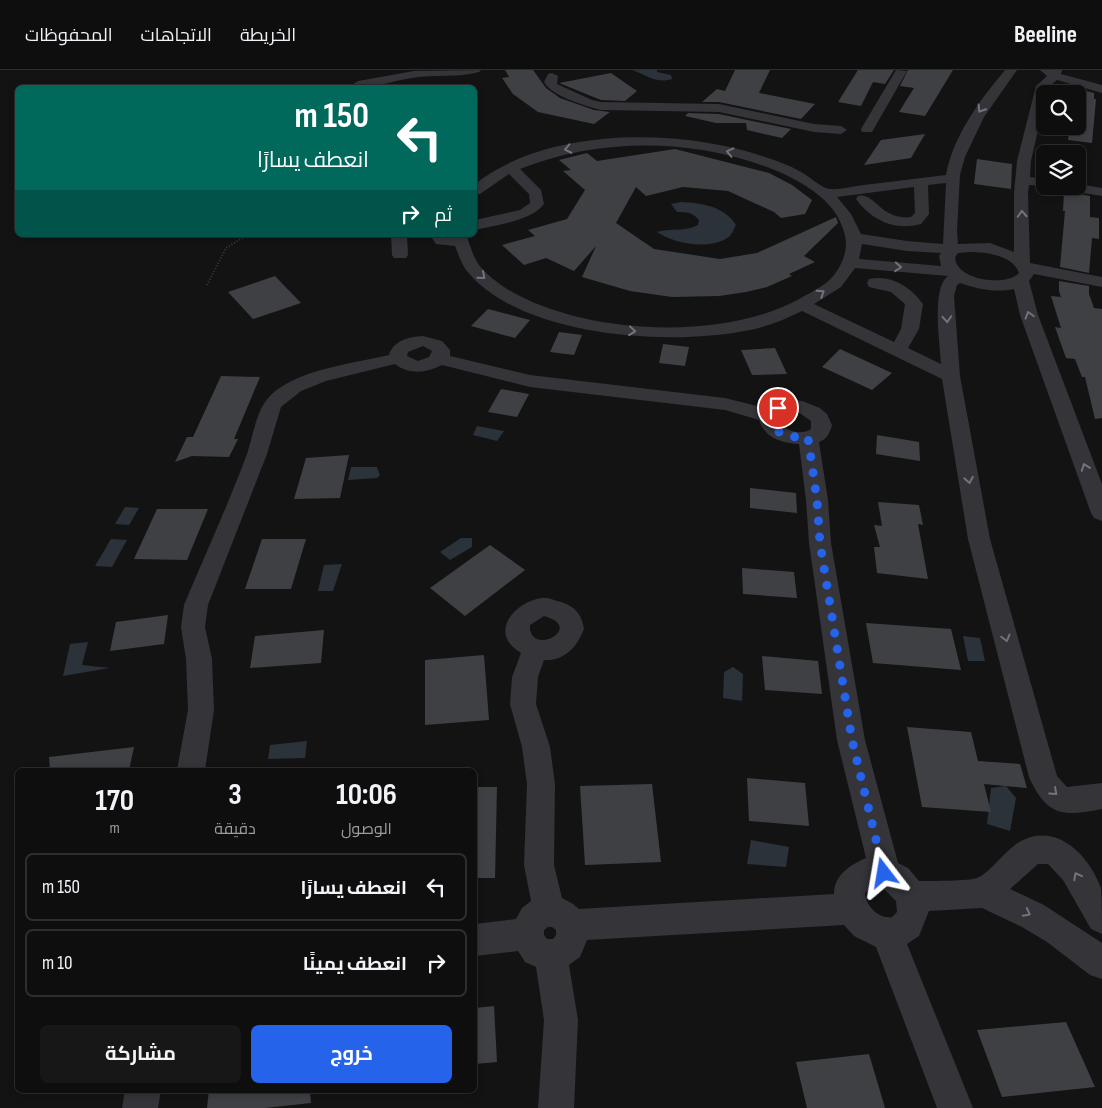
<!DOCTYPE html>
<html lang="ar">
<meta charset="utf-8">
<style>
:root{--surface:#0e0e0f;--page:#171718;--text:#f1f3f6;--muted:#9b9c9e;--line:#2e2e2f;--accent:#2563eb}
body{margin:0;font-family:"Sofia Sans Condensed",Cairo,sans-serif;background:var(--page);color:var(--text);direction:rtl;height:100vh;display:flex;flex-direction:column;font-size:19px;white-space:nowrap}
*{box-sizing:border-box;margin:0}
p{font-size:16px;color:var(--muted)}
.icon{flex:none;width:28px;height:28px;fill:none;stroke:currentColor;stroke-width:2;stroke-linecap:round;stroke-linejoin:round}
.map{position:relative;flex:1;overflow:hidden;direction:ltr}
.sheet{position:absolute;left:15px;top:698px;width:462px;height:325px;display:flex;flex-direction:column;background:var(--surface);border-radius:8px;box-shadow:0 2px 8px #0003,0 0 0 1px var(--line);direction:rtl}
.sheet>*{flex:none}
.top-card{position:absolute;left:15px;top:15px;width:462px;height:152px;border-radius:8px;box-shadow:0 2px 8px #0003,0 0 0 1px var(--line);direction:rtl;background:#00695c;color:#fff;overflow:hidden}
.tools{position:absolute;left:1036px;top:15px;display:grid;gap:10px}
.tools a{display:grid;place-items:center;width:50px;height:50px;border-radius:8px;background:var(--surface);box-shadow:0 2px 8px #0003,0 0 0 1px var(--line);font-size:25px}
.pin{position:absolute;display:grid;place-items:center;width:42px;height:42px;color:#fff;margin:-21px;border:2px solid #fff;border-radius:50%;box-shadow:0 1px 5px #0007}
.me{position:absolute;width:55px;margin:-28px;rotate:346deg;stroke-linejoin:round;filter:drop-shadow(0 0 4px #0008)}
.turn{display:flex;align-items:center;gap:18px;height:105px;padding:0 25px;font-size:22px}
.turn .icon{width:65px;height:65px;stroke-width:2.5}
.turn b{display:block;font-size:35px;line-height:42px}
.then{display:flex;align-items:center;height:48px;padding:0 25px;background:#0003;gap:10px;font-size:19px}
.eta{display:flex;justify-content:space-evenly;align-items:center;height:85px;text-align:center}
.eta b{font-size:30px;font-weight:700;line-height:35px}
.action{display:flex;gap:10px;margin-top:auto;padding:10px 25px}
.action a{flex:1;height:58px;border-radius:8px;background:var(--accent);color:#fff;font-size:20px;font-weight:700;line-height:58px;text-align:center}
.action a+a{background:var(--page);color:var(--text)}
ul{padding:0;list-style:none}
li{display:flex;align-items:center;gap:15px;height:68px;margin:0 10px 8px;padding:0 15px;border:2px solid var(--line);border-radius:8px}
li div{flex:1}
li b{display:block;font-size:19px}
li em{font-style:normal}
header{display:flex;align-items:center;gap:30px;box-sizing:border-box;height:70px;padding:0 25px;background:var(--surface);border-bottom:1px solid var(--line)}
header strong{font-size:24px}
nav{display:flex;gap:28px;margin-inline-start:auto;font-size:18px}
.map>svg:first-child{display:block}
.water{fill:#2b323a}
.building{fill:#3f4044}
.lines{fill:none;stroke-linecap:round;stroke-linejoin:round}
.path{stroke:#3a3b40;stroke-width:2;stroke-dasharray:1 2;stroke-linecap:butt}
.minor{fill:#343439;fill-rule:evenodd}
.oneway{stroke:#72747d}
.route{stroke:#2563eb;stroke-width:9;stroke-dasharray:0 16.2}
</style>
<header>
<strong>Beeline</strong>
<nav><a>الخريطة</a><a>الاتجاهات</a><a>المحفوظات</a></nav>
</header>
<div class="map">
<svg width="1102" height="1038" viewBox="0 0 1102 1038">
<rect width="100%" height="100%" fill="#131314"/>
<g class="water">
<path d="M632,0H657V2L671,5L672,9C657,14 646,5 632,0Z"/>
<path d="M681,132C702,133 724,136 736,155C734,159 732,163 730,166C712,181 674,174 657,162C671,158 684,162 698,155L699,150C692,142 687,142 677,142L671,134Z"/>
<polygon points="477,356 504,361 497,371 473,365"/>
<polygon points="351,397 377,397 380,405 377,408 348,410"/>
<polygon points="125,437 139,438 129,455 115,454"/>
<polygon points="461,468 472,468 472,477 450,490 440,482"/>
<polygon points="111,469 127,470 112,497 95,496"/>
<polygon points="342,494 333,521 318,521 324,495"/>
<polygon points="963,566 980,568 985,591 968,591"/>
<polygon points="88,572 82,595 110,598 63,606 70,574"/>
<polygon points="733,597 743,604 742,631 723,628 724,602"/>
<polygon points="307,671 305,688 268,689 270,675"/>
<polygon points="1006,716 1016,728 1010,761 987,754 991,718"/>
<polygon points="751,770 789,777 786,797 747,794"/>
</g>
<g class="building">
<polygon points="505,0 533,0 546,18 560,28 594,40 610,42 594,54 538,42 513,24 502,8 509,7"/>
<polygon points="735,0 770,0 759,23 815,34 801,49 719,32 702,32 717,19 725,21"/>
<polygon points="858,0 894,0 885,14 873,12 861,36 838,32"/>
<polygon points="908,0 953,0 925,46 899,42 914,18 900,16"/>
<polygon points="611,3 637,21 625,31 601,30 559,13"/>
<polygon points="1075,18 1094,23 1094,29 1096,29 1092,73 1068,70 1070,56 1078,56 1078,24 1075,24"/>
<polygon points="688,43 719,44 791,59 782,68 747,60 746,53 716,53 685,46"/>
<polygon points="925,64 911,88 864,95 881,70"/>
<polygon points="675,79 769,103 792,115 812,130 805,144 781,148 774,142 728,121 683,117 646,126 636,117 616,153 654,179 720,189 757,183 836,147 838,153 804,186 815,192 789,204 792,206 767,217 746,222 719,226 672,227 630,221 582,207 596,176 574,201 546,188 524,195 502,175 535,166 528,160 567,149 585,120 563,101 571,100 559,90 587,83 597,91"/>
<polygon points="977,89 1012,94 1011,119 974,114"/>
<polygon points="1064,122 1090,126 1090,147 1099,148 1099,169 1092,168 1089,203 1060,197 1065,141 1063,141"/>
<polygon points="275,206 301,233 253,249 228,222"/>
<polygon points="1059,211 1089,216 1089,224 1094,238 1102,239 1102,348 1095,349 1085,307 1082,307 1075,289 1066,288 1055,257 1061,258 1051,226 1061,227 1059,221"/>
<polygon points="488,239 530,250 515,268 471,256"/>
<polygon points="559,262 582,265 574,285 550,282"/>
<polygon points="663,274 689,277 685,296 659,293"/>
<polygon points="775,278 787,304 752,305 741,280"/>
<polygon points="840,279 892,303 872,320 822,297"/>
<polygon points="221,306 260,307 234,369 238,369 229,387 192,386 175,392 187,367 193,367"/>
<polygon points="501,319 529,324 517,347 488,342"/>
<polygon points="877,365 919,372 920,391 876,384"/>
<polygon points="349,385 340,428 294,429 306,388"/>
<polygon points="750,418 796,423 797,443 750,438"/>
<polygon points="878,432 919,435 923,455 918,454 928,509 877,503 874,477 880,477 874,455 882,456"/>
<polygon points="157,439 208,439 187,490 134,489"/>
<polygon points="262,469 306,469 291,519 245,519"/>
<polygon points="490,475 525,500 465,546 430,518"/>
<polygon points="742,498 794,502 797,528 743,524"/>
<polygon points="168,545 164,574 110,581 116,552"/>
<polygon points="866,553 951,559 961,600 873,593"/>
<polygon points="324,560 321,593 250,598 255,566"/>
<polygon points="484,585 489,650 425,655 425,590"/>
<polygon points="762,586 818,591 822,624 765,620"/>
<polygon points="907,657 971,662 978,691 1020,694 1027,718 984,714 991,742 922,737"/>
<polygon points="134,677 129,700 50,700 49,687"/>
<polygon points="747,708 805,713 809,756 749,751"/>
<polygon points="652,714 661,792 585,795 580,716"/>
<polygon points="475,717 497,717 495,808 475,808"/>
<polygon points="494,936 497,992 475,994 475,938"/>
<polygon points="1066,952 1095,1017 1002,1027 977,960"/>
<polygon points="869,984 885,1038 807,1038 796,992"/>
<polygon points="209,1020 310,1020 311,1033 265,1038 207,1038"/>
</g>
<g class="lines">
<g class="path">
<polyline points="333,18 343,16"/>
<polyline points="207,215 226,178 247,165"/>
</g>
<g class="minor">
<path d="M481,0L479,2C457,8 435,4 412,8C393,11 374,18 354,18L352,15L358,11L414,1Z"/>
<polygon points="896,0 907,1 872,62 862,62 861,59"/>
<path d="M1005,0H1017L984,47L965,87L960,105L957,161L958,174L990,173L1014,182V123L1017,91L1036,16L1047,6L1040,0H1062L1061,4L1102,15V23L1057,10L1048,17L1031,91L1030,107L1045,109V116H1049L1029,115L1028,123L1030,193L1102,207V217L1034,204L1029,211L1038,245L1102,414V451L1094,448L1091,443L1020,245L1014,219C996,223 977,219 960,213L957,215L954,226L960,306L990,469L1057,706L1067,717L1102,713V739C1062,747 1047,746 1029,707L968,469L942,309L802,241C784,250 764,258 744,261C667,276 519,267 466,200C461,193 458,183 455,176L436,174L430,165H466C470,174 473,187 479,195C485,203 499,214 507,219C583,265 723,272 801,228C813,221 829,214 837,201C850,180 848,165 836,144C823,124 798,110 777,101C696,68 601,67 520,99L541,120L544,134C532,151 495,155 475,160V150L520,140L530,133L529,124L509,104L480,124L475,125V114C547,57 678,58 762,86C775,90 789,95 801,102C809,106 821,118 830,119C840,120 853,116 864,115C891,112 919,108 946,105C953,66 980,30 1005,0ZM946,113L943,174L907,171L861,164L851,144L837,127L914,117L915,143L911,147C881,151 875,122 858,126L856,129C872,151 895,161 921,154L929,144L928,115ZM862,174L907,181L941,183L939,186L941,196L859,189ZM970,182C985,182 1013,185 1019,203C1007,216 965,211 957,194C955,192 956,189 955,187L958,183ZM855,198L948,206C931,218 940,274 941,294L908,278L919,259L923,234C911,217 891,204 869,209L867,213L869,217L891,222L905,234L901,259L894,272L814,234L841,217Z"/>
<path d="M552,3L558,6L557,14L592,30L601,32L719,34L814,54L841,56L847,60L841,64L814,62L719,42L601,40C586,36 551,26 544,12L548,4Z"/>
<polygon points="1078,114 1102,118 1102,126 1064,120 1057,116 1078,116"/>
<polygon points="391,165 407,165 408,185 406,188 394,188 392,185"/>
<path d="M423,266L442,271L450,280V286L530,305L725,328L765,338L787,329L802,331L820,338L827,344L832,355C830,363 827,369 819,372L828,430L831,473L865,670L898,793L908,798L919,811C931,811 969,811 977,808C989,804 1007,778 1021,771C1057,752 1089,785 1101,818C1102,828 1102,852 1102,864L1091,859L1063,810L1048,794H1038L1010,819L1044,835L1102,873V909L1090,905L1047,872L1022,857L982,838L929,841L919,866L907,874L973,1038H937L876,877L854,866L844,855L587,870L580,887L569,895L578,950L574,1038H538L544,950L536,897L525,892L518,881L475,886V854L516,849L522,838L531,831L524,795L527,714L522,677L510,634L512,607L521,583C488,564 513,532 542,528C548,527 555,531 561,532C575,536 582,545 584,559C577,577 565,591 544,590L538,607L536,634L550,677L555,714L554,795L562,828L573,834L579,839L834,824C834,805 850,795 866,788L837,670L809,473L806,430L799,374C781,373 765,368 759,350L725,340L530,317L442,295C427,303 409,305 395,294L326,311L301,321L281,337L267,384L208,535L205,557L212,589L214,640L205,700H177L188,640L186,589L181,557L184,535C205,485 228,435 247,384C254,363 256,337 274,322C302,299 354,293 389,285C394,270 409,267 423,266ZM423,276L432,281L429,287L418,291L407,286L408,282ZM789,341L798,342L811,351V359C801,366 781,361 779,348ZM544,546C587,558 528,588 530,555ZM873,816L883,818L896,831L897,842L892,847C878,849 866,836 865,823ZM548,857H552L556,860V865L553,869H547L544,865V860Z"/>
<polygon points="125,1020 161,1020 158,1038 122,1038"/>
</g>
</g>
<defs><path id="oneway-chevron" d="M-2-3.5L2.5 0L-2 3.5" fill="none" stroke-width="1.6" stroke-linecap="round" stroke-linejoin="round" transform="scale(1.25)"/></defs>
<g class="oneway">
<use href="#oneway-chevron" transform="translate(981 39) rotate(122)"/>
<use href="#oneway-chevron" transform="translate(568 79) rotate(168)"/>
<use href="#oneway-chevron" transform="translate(730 82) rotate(-167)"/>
<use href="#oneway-chevron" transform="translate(1022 144) rotate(-93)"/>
<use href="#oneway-chevron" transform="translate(898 197) rotate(5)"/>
<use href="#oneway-chevron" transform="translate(482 206) rotate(41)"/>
<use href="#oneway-chevron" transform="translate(821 223) rotate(-34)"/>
<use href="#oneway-chevron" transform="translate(1029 245) rotate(-106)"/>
<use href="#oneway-chevron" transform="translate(947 249) rotate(86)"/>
<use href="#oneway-chevron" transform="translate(632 261) rotate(6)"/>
<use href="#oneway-chevron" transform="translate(1085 397) rotate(-110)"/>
<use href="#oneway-chevron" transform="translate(969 410) rotate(80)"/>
<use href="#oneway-chevron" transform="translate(1006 568) rotate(75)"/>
<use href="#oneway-chevron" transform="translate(1054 722) rotate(42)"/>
<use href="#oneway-chevron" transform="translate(1077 806) rotate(-118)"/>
<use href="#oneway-chevron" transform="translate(1027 843) rotate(27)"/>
</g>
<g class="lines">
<path class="route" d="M778,338C750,357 792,369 808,368L817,430L820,473L852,670L884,803"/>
</g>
</svg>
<div class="tools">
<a><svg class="icon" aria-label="search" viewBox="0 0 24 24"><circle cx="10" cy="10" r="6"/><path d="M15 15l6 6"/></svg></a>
<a><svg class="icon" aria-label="layers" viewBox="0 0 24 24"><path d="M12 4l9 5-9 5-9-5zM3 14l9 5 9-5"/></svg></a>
</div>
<div class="pin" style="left:778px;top:338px;background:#d93025"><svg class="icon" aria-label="arrive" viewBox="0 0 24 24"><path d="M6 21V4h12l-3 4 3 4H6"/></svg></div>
<svg class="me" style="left:884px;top:803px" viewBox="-20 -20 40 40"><path d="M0-17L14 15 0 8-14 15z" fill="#2563eb" stroke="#fff" stroke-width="4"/></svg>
<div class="top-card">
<div class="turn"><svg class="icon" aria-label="left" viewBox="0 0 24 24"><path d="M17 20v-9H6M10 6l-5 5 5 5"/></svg><div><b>150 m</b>انعطف يسارًا</div></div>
<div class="then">ثم<svg class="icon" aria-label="right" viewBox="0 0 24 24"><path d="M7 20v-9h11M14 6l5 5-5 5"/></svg></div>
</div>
<section class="sheet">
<div class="eta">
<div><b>10:06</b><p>الوصول</p></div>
<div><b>3</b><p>دقيقة</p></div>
<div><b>170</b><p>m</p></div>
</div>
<ul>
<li><svg class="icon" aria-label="left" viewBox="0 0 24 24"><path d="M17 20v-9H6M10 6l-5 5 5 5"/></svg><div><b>انعطف يسارًا</b></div><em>150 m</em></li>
<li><svg class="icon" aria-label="right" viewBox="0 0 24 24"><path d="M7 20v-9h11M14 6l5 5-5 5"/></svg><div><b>انعطف يمينًا</b></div><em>10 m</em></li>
</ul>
<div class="action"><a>خروج</a><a>مشاركة</a></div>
</section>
</div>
